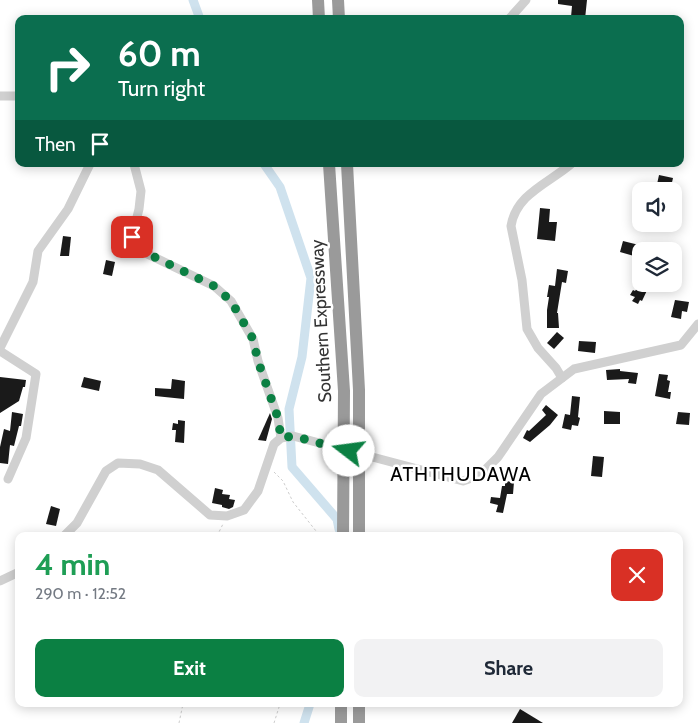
<!DOCTYPE html>
<meta charset="utf-8">
<style>
:root{--surface:#fff;--page:#f2f2f3;--text:#1f2937;--muted:#747a83;--accent:#0b8043}
body{margin:0;font-family:Cabin,sans-serif;background:var(--page);color:var(--text);height:100vh;display:flex;flex-direction:column;font-size:19px;white-space:nowrap}
*{box-sizing:border-box;margin:0}
p{font-size:16px;color:var(--muted)}
.icon{flex:none;width:28px;height:28px;fill:none;stroke:currentColor;stroke-width:2;stroke-linecap:round;stroke-linejoin:round}
.map{position:relative;flex:1;overflow:hidden}
.drawer{position:absolute;left:15px;top:532px;width:668px;height:175px;display:flex;flex-direction:column;background:var(--surface);border-radius:10px;box-shadow:0 2px 12px #0003}
.drawer>*{flex:none}
.hud{position:absolute;left:15px;top:15px;width:669px;height:152px;border-radius:10px;box-shadow:0 2px 12px #0003;background:#0b6e4f;color:#fff;overflow:hidden}
.tools{position:absolute;left:632px;top:182px;display:grid;gap:10px}
.tools a{display:grid;place-items:center;width:50px;height:50px;border-radius:10px;background:var(--surface);box-shadow:0 2px 12px #0003;font-size:25px}
.pin{position:absolute;display:grid;place-items:center;width:42px;height:42px;color:#fff;margin:-21px;border-radius:10px;box-shadow:0 2px 8px #0006}
.me{position:absolute;width:55px;margin:-28px;rotate:285deg;stroke-linejoin:round;filter:drop-shadow(0 0 4px #0008)}
.turn{display:flex;align-items:center;gap:18px;height:105px;padding:0 20px;font-size:22px}
.turn .icon{width:65px;height:65px;stroke-width:2.5}
.turn b{display:block;font-size:35px;line-height:42px}
.then{display:flex;align-items:center;height:48px;padding:0 20px;background:#0003;gap:10px;font-size:19px}
.round{display:grid;place-items:center;flex:none;width:52px;height:52px;border-radius:10px;background:var(--page)}
.overview{display:flex;align-items:center;justify-content:space-between;height:85px;padding:0 20px}
h1{font-size:30px;font-weight:700;line-height:38px;color:#1e9e55}
.button{display:flex;gap:10px;margin-top:auto;padding:10px 20px}
.button a{flex:1;height:58px;border-radius:10px;background:var(--accent);color:#fff;font-size:20px;font-weight:700;line-height:58px;text-align:center}
.button a+a{background:var(--page);color:var(--text)}
.map>svg:first-child{display:block}
.lines{fill:none;stroke-linecap:round;stroke-linejoin:round}
.canal{stroke:#cfe2ee;stroke-width:9}
.building{fill:#1a1a1a}
.path{stroke:#cdcdcd;stroke-width:1;stroke-dasharray:2.5 2.5;stroke-linecap:butt}
.minor{stroke:#d0d0d0;stroke-width:9}
.highway{stroke:#9a9a9a;stroke-width:12}
.highway-bridge{stroke:#9a9a9a;stroke-width:12}
.route{stroke:#0b8043;stroke-width:9;stroke-dasharray:0 16.2}
.labels{text-anchor:middle;stroke-width:5;stroke-linejoin:round;paint-order:stroke}
.street-label{font-size:18px;fill:#333;stroke:#fff}
.quarter-label{font-size:20px;letter-spacing:1px;fill:#000;stroke:#fff}
</style>
<div class="map">
<svg width="698" height="723" viewBox="0 0 698 723">
<rect width="100%" height="100%" fill="#fff"/>
<g class="lines">
<g class="canal">
<polyline points="193,0 200,19"/>
<polyline points="264,164 280,187 311,278 302,357 289,409 292,467 337,519 339,529"/>
<polyline points="304,723 310,704"/>
</g>
</g>
<g class="building">
<polygon points="558,0 587,0 585,19 571,17 572,6 558,4"/>
<polygon points="659,175 673,178 670,191 656,189"/>
<polygon points="540,208 550,209 549,222 557,222 555,241 537,239"/>
<polygon points="63,236 71,237 69,256 60,256"/>
<polygon points="623,241 655,249 655,251 641,251 641,258 620,252"/>
<polygon points="106,260 115,262 112,276 103,274"/>
<polygon points="557,269 568,271 566,283 562,282 557,313 558,313 559,328 547,328 547,310 549,297 547,297 549,285 555,286"/>
<polygon points="640,284 650,284 642,301 640,300 638,304 632,301 635,297 630,295 633,290 635,291"/>
<polygon points="675,300 689,302 687,312 682,311 681,319 671,317"/>
<polygon points="557,332 564,338 554,349 547,343"/>
<polygon points="579,341 596,342 595,353 578,351"/>
<polygon points="620,369 620,371 638,373 636,384 628,383 629,379 607,380 606,370"/>
<polygon points="659,374 668,375 667,380 670,381 668,392 671,392 670,399 655,396"/>
<polygon points="0,377 26,380 25,387 23,387 19,401 0,413"/>
<polygon points="84,377 101,381 99,391 81,387"/>
<polygon points="172,379 185,381 184,399 155,396 155,388 171,389"/>
<polygon points="572,396 580,397 578,417 580,418 578,426 572,425 571,430 562,428 565,414 570,415"/>
<polygon points="546,405 558,415 550,425 530,442 523,438 527,430 529,431 546,415 542,410"/>
<polygon points="604,411 620,412 620,424 604,424"/>
<polygon points="12,412 23,414 21,426 19,426 14,446 10,445 8,464 0,463 0,447 4,429 10,431"/>
<polygon points="678,412 690,413 689,425 676,424"/>
<polygon points="270,413 272,419 266,441 258,440"/>
<polygon points="178,420 185,421 184,443 175,442 176,430 172,430 173,423 178,424"/>
<polygon points="593,456 604,457 602,477 591,476"/>
<polygon points="505,481 514,482 513,494 507,494 503,513 496,512 498,505 490,503 491,497 500,498 502,486 505,486"/>
<polygon points="215,488 223,490 222,494 230,495 229,499 235,500 233,507 229,509 222,507 222,505 212,503"/>
<polygon points="51,506 60,509 56,526 46,524"/>
<polygon points="520,709 543,723 512,723"/>
</g>
<g class="lines">
<g class="path">
<polyline points="274,472 283,481 293,502 316,531 317,536"/>
<polyline points="217,536 223,524"/>
<polyline points="179,723 183,704"/>
<polyline points="274,723 280,704"/>
</g>
<g class="minor">
<polyline points="509,19 526,0"/>
<polyline points="0,96 19,96"/>
<polyline points="134,164 141,191 139,209 132,237 137,249 214,286 231,301 253,339 258,361 278,418 281,438"/>
<polyline points="0,348 33,282 38,251 68,209 90,164"/>
<polyline points="0,351 36,374 26,438 8,479"/>
<path d="M562,378L556,368L538,348L527,329L522,280L511,226C516,194 549,183 571,164"/>
<polyline points="64,536 77,523 106,471 118,463 140,464 158,470 210,515 227,516 244,510 258,491 274,444 281,438 293,436 463,481 480,475 498,457 541,394 574,369 681,345 698,324"/>
<polyline points="0,581 19,572"/>
</g>
<g class="highway">
<polyline points="318,0 319,19"/>
<polyline points="338,0 339,19"/>
<polyline points="341,723 341,704"/>
<polyline points="359,723 359,704"/>
</g>
<g class="highway-bridge">
<polyline points="329,164 344,391 343,536"/>
<polyline points="347,164 359,390 359,536"/>
</g>
</g>
<g class="lines">
<polyline class="route" points="132,237 138,249 214,286 231,301 253,339 258,361 278,418 281,438 293,436 349,451"/>
</g>
<g class="labels">
<g class="street-label">
<text transform="translate(321 321) rotate(-93)" y="6">Southern Expressway</text>
</g>
<g class="quarter-label">
<text x="461" y="481">ATHTHUDAWA</text>
</g>
</g>
</svg>
<div class="tools">
<a><svg class="icon" aria-label="sound" viewBox="0 0 24 24"><path d="M4 9h4l5-4v14l-5-4H4zM17 9q2 3 0 6"/></svg></a>
<a><svg class="icon" aria-label="layers" viewBox="0 0 24 24"><path d="M12 4l9 5-9 5-9-5zM3 14l9 5 9-5"/></svg></a>
</div>
<div class="pin" style="left:132px;top:237px;background:#d93025"><svg class="icon" aria-label="arrive" viewBox="0 0 24 24"><path d="M6 21V4h12l-3 4 3 4H6"/></svg></div>
<svg class="me" style="left:349px;top:451px" viewBox="-20 -20 40 40"><circle r="19" fill="#fff"/><path d="M0-13L10 11 0 6-10 11z" fill="#0b8043"/></svg>
<div class="hud">
<div class="turn"><svg class="icon" aria-label="right" viewBox="0 0 24 24"><path d="M7 20v-9h11M14 6l5 5-5 5"/></svg><div><b>60 m</b>Turn right</div></div>
<div class="then">Then<svg class="icon" aria-label="arrive" viewBox="0 0 24 24"><path d="M6 21V4h12l-3 4 3 4H6"/></svg></div>
</div>
<section class="drawer">
<div class="overview"><div><h1>4 min</h1><p>290 m · 12:52</p></div><a class="round" style="background:#d93025;color:#fff"><svg class="icon" aria-label="close" viewBox="0 0 24 24"><path d="M6 6l12 12M18 6L6 18"/></svg></a></div>
<div class="button"><a>Exit</a><a>Share</a></div>
</section>
</div>
